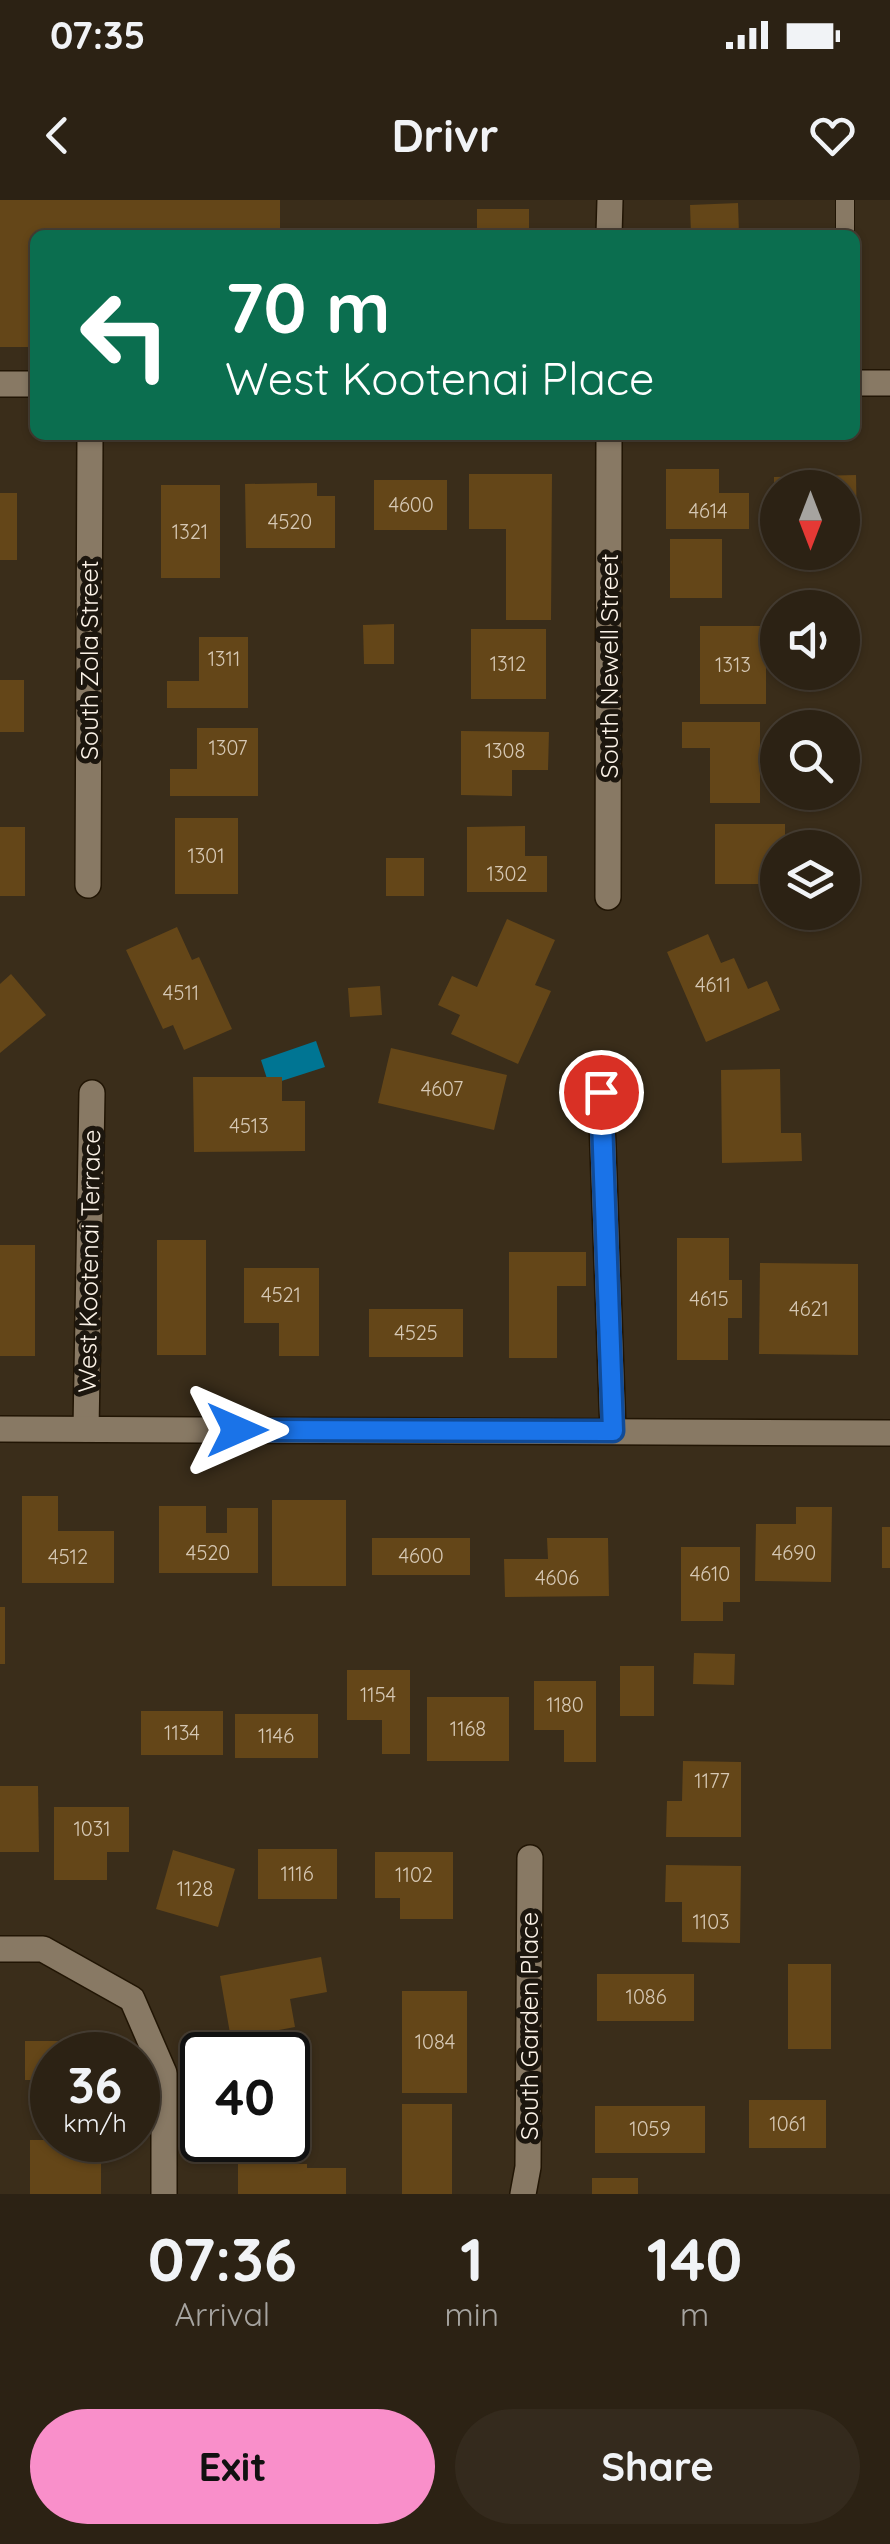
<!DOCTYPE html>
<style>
:root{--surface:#2c2214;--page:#342a1d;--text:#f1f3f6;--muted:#a6a4a0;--line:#483f34;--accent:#f98fca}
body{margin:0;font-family:Quicksand,sans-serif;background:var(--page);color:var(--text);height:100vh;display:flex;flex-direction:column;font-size:38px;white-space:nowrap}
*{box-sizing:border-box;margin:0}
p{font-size:32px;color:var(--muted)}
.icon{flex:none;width:55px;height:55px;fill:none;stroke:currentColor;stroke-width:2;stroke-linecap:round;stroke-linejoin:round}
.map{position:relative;height:1994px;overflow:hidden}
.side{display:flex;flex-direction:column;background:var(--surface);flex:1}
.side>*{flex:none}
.hud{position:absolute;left:30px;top:30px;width:830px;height:210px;border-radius:15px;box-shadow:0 2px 8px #0004,0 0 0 2px var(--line);background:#0b6e4f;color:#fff;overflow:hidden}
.needle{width:65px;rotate:180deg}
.controls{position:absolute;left:760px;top:270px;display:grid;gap:20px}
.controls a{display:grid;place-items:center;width:100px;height:100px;border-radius:50%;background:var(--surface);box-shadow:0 2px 8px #0004,0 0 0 2px var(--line);font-size:50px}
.speed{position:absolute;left:30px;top:1832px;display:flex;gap:20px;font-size:50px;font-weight:700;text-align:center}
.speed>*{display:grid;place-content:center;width:130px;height:130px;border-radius:50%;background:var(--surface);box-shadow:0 2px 8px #0004,0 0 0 2px var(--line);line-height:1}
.speed small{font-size:25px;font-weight:400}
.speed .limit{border:5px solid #111;border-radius:15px;background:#fff;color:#111}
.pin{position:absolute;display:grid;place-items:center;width:85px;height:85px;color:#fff;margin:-42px;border:5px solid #fff;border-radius:50%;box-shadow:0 2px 10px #0007}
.me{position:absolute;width:110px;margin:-55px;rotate:90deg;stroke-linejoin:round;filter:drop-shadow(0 0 8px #0008)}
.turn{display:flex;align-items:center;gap:35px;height:210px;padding:0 30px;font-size:45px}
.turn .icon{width:130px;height:130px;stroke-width:2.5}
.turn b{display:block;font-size:70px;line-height:85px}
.eta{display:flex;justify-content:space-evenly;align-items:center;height:170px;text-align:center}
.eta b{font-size:60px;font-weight:700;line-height:70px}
.cta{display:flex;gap:20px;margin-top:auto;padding:20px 30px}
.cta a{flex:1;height:115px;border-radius:60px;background:var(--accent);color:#111;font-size:40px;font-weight:700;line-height:115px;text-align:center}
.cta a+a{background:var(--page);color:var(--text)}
.status{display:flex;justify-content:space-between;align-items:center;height:70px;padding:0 50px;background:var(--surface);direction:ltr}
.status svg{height:28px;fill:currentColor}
header{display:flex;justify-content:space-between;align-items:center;height:130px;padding:0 30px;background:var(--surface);font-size:45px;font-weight:700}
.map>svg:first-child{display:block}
.water{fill:#007593}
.building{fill:#644618}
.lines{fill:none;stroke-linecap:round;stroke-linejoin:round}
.service-casing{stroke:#211504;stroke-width:20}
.minor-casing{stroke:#211504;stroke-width:28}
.tertiary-casing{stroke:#211504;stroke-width:28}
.service{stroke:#887964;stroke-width:18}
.minor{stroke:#887964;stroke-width:25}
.tertiary{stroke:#887964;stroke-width:25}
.route-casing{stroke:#114b97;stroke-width:25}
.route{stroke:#1a73e8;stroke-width:18}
.labels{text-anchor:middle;stroke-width:10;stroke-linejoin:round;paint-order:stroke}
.number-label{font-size:20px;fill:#d6c8b4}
.street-label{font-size:25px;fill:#fcf3e8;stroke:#1c160e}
</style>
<div class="status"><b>07:35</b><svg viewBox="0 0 49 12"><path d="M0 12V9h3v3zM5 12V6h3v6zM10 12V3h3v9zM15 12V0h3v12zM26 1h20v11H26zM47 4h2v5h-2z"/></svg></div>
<header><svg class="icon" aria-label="back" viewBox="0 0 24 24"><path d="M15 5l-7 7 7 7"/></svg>Drivr<svg class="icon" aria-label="heart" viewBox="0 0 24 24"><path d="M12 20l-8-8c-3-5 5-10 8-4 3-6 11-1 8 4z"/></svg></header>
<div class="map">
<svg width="890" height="1994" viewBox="0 0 890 1994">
<rect width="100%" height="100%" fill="#3a2d1a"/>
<polygon class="water" points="316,841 325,867 269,885 261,860"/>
<g class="building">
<polygon points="0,0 280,0 280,35 35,35 35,147 0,147"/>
<polygon points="738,3 739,35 691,35 690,5"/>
<rect x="477" y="9" width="52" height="26"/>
<polygon points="666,269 719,269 719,293 749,293 749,329 666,329"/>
<polygon points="469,274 552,274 551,420 506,420 506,329 469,329"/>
<polygon points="856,275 857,329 842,329 842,288 774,288 774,277"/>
<rect x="374" y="280" width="73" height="50"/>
<polygon points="317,283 317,296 335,296 335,348 246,348 245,284"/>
<rect x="161" y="285" width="59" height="93"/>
<rect x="0" y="293" width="17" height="67"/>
<rect x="670" y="339" width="52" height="59"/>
<polygon points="394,424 394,464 364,464 363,425"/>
<rect x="700" y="426" width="66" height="78"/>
<rect x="471" y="429" width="75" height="70"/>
<polygon points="199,437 248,437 248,508 167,508 167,481 199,481"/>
<rect x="0" y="480" width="24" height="52"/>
<polygon points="682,522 760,522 760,603 710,603 710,548 682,548"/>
<polygon points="197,528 258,528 258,596 170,596 170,569 197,569"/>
<polygon points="461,531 549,532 548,570 512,570 512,596 461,595"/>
<rect x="175" y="618" width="63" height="76"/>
<polygon points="715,624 785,624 785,648 778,648 778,684 715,684"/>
<polygon points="525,626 525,656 547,656 547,692 467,692 467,627"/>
<rect x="0" y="627" width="25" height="69"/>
<rect x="386" y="658" width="38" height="38"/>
<polygon points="507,719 555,740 535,785 551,791 518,864 451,834 460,815 438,805 452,776 477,787"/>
<polygon points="177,727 192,760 199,757 232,829 184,850 173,825 163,829 126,750"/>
<polygon points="708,734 721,763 734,758 748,789 767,781 780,810 706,842 667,752"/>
<polygon points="11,774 46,815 0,853 0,784"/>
<polygon points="380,786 382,815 350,817 348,788"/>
<polygon points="391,848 507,875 494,930 378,903"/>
<polygon points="780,869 781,933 801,933 802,961 722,963 721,870"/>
<polygon points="193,877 282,877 282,901 305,901 305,951 194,952"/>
<polygon points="677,1038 729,1038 729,1080 742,1080 742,1118 728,1118 728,1160 677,1160"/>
<rect x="157" y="1040" width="49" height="115"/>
<rect x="0" y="1045" width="35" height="111"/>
<polygon points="509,1052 586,1052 586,1086 557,1086 557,1158 509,1158"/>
<polygon points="760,1063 858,1064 858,1155 759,1154"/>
<polygon points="244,1068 319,1068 319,1156 279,1156 279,1123 244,1123"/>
<rect x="369" y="1109" width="94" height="48"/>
<polygon points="22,1296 58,1296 58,1331 114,1331 114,1383 22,1383"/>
<rect x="272" y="1300" width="74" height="86"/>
<polygon points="159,1306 206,1306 206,1333 227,1333 227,1308 258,1308 258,1373 159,1373"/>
<polygon points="796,1307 832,1307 831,1382 755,1381 756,1324 796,1324"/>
<rect x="882" y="1327" width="8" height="41"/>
<rect x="372" y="1338" width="98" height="37"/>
<polygon points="547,1338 608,1338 609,1396 505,1397 504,1359 548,1359"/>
<polygon points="681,1347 740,1347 740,1402 723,1402 723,1421 681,1421"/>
<rect x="0" y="1407" width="5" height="57"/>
<polygon points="694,1453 735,1454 734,1485 693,1484"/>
<rect x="620" y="1466" width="34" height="50"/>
<polygon points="347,1470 410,1470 410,1554 382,1554 382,1520 347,1520"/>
<polygon points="534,1481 596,1481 596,1562 564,1562 564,1530 534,1530"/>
<rect x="427" y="1497" width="82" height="64"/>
<rect x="141" y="1511" width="82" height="44"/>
<rect x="235" y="1514" width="83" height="44"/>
<polygon points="683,1561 741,1562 741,1637 666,1637 667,1601 682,1601"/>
<polygon points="0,1586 38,1586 39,1652 0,1652"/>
<polygon points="54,1607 129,1607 129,1652 107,1652 107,1680 54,1680"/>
<rect x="258" y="1649" width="79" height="50"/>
<polygon points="173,1650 235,1669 218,1727 156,1709"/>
<polygon points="375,1652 453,1652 453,1719 400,1719 400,1698 375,1698"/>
<polygon points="666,1665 741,1666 740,1743 682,1742 682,1702 665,1702"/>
<polygon points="321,1757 327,1792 290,1799 295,1827 231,1839 220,1776"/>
<rect x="788" y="1764" width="43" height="85"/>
<rect x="597" y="1774" width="97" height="47"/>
<rect x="402" y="1791" width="65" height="102"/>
<polygon points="25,1841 84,1841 84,1855 52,1855 52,1923 38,1923 38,1880 25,1880"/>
<rect x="749" y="1900" width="77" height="48"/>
<rect x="402" y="1904" width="50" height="90"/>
<rect x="595" y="1906" width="110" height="47"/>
<rect x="30" y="1940" width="71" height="54"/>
<rect x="235" y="1940" width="54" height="7"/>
<polygon points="238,1964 307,1964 307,1968 346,1968 346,1994 238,1994"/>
<rect x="592" y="1978" width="46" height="16"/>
</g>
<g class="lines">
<g class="service-casing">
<polyline id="service" points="845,35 845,0"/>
</g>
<g class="minor-casing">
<g id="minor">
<polyline points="609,35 610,0"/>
<polyline points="855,183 890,183"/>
<polyline points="0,184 35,184"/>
<polyline points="88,685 90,235"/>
<polyline points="608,697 609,235"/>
<polyline points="601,892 613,1231"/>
<polyline points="86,1229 92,893"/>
<polyline points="0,1749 43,1749 132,1799 164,1873 164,1994"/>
<polyline points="523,1994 528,1967 530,1658"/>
</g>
</g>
<g class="tertiary-casing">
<polyline id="tertiary" points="0,1229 890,1233"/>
</g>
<use href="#service" class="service"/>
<use href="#minor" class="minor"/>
<use href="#tertiary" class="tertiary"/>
</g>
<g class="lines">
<g class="route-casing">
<polyline id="route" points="237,1230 613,1231 601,892"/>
</g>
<use href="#route" class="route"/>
</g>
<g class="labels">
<g class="number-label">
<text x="411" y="312">4600</text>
<text x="708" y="318">4614</text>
<text x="290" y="329">4520</text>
<text x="190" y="339">1321</text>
<text x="224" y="466">1311</text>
<text x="508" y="471">1312</text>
<text x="733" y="472">1313</text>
<text x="228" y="555">1307</text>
<text x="505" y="558">1308</text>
<text x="206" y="663">1301</text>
<text x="507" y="681">1302</text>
<text x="713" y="792">4611</text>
<text x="181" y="800">4511</text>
<text x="442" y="896">4607</text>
<text x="249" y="933">4513</text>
<text x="281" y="1102">4521</text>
<text x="709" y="1106">4615</text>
<text x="809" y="1116">4621</text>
<text x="416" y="1140">4525</text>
<text x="208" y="1360">4520</text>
<text x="794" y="1360">4690</text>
<text x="421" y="1363">4600</text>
<text x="68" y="1364">4512</text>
<text x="710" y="1381">4610</text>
<text x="557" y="1385">4606</text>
<text x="378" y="1502">1154</text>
<text x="565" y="1512">1180</text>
<text x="468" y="1536">1168</text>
<text x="182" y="1540">1134</text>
<text x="276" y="1543">1146</text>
<text x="712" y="1588">1177</text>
<text x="92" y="1636">1031</text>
<text x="297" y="1681">1116</text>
<text x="414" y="1682">1102</text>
<text x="195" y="1696">1128</text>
<text x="711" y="1729">1103</text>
<text x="646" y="1804">1086</text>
<text x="435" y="1849">1084</text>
<text x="788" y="1931">1061</text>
<text x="650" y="1936">1059</text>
</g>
<g class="street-label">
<text transform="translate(89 460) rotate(-90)" y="9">South Zola Street</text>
<text transform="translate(609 466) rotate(-90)" y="9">South Newell Street</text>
<text transform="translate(89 1061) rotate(-89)" y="9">West Kootenai Terrace</text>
<text transform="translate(529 1826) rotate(-90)" y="9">South Garden Place</text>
</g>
</g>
</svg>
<div class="controls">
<a><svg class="needle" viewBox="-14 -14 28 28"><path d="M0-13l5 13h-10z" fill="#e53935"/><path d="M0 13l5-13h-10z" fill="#a6a4a0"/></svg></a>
<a><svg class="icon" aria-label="sound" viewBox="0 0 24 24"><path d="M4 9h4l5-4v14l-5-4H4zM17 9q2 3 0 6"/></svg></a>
<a><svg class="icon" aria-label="search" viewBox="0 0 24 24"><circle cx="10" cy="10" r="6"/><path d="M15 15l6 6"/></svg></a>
<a><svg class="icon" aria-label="layers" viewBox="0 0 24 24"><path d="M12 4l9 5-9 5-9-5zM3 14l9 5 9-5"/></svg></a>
</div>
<div class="speed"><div>36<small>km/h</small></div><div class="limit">40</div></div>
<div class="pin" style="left:601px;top:892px;background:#d93025"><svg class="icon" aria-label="arrive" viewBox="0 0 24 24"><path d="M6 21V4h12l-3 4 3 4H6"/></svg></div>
<svg class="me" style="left:237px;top:1230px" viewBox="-20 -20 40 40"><path d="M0-17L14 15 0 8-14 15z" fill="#1a73e8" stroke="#fff" stroke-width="4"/></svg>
<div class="hud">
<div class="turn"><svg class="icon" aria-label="left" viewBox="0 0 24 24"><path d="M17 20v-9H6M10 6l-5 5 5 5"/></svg><div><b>70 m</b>West Kootenai Place</div></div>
</div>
</div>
<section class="side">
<div class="eta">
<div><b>07:36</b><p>Arrival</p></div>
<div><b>1</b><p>min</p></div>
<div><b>140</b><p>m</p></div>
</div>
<div class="cta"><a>Exit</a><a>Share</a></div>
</section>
